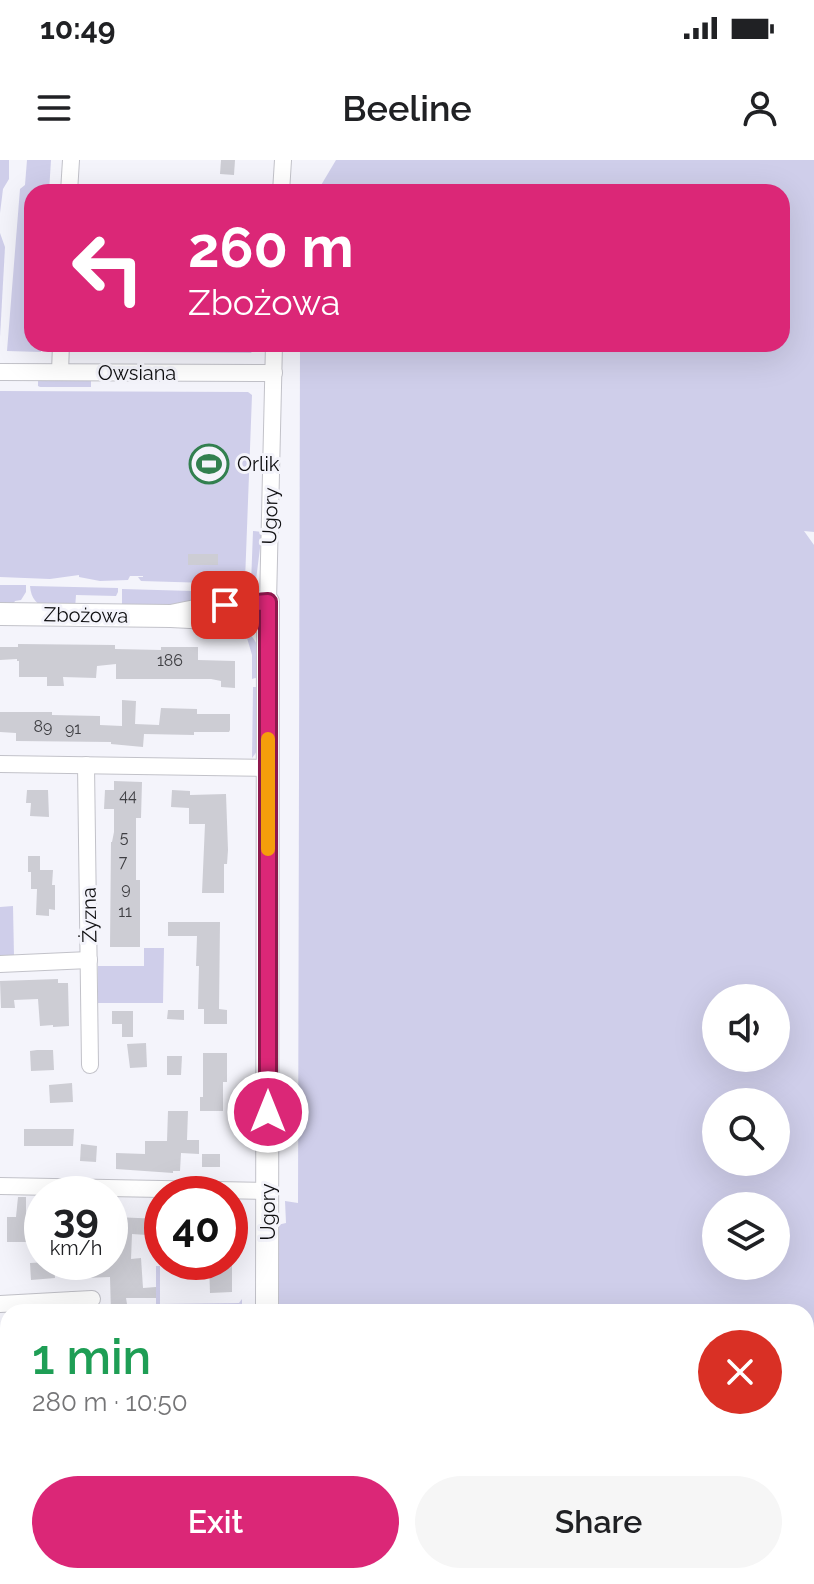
<!DOCTYPE html>
<meta charset="utf-8">
<style>
:root{--surface:#fff;--page:#f6f6f6;--text:#202124;--muted:#757577;--accent:#db2777}
body{margin:0;font-family:Raleway,sans-serif;background:var(--page);color:var(--text);height:100vh;display:flex;flex-direction:column;font-size:30px;white-space:nowrap}
*{box-sizing:border-box;margin:0}
p{font-size:26px;color:var(--muted)}
.icon{flex:none;width:44px;height:44px;fill:none;stroke:currentColor;stroke-width:2;stroke-linecap:round;stroke-linejoin:round}
.map{position:relative;flex:1;overflow:hidden}
.panel{position:absolute;left:0px;top:1144px;width:814px;height:280px;display:flex;flex-direction:column;background:var(--surface);border-radius:24px 24px 0 0;box-shadow:0 8px 32px #0002}
.panel>*{flex:none}
.hud{position:absolute;left:24px;top:24px;width:766px;height:168px;border-radius:24px;box-shadow:0 8px 32px #0002;background:#db2777;color:#fff;overflow:hidden}
.buttons{position:absolute;left:702px;top:824px;display:grid;gap:16px}
.buttons a{display:grid;place-items:center;width:88px;height:88px;border-radius:50%;background:var(--surface);box-shadow:0 8px 32px #0002;font-size:40px}
.speed{position:absolute;left:24px;top:1016px;display:flex;gap:16px;font-size:40px;font-weight:700;text-align:center}
.speed>*{display:grid;place-content:center;width:104px;height:104px;border-radius:50%;background:var(--surface);box-shadow:0 8px 32px #0002;line-height:1}
.speed small{font-size:20px;font-weight:400}
.speed .limit{border:12px solid #d22;background:#fff;color:#111}
.pin{position:absolute;display:grid;place-items:center;width:68px;height:68px;color:#fff;margin:-34px;border-radius:16px;box-shadow:0 4px 12px #0006}
.me{position:absolute;width:88px;margin:-44px;rotate:0deg;stroke-linejoin:round;filter:drop-shadow(0 0 6px #0008)}
.turn{display:flex;align-items:center;gap:28px;height:168px;padding:0 32px;font-size:36px}
.turn .icon{width:104px;height:104px;stroke-width:2.5}
.turn b{display:block;font-size:56px;line-height:68px}
.round{display:grid;place-items:center;flex:none;width:84px;height:84px;border-radius:42px;background:var(--page)}
.headline{display:flex;align-items:center;justify-content:space-between;height:136px;padding:0 32px}
h1{font-size:48px;font-weight:600;line-height:60px;color:#1e9e55}
.action{display:flex;gap:16px;margin-top:auto;padding:16px 32px}
.action a{flex:1;height:92px;border-radius:48px;background:var(--accent);color:#fff;font-size:32px;font-weight:600;line-height:92px;text-align:center}
.action a+a{background:var(--page);color:var(--text)}
.status{display:flex;justify-content:space-between;align-items:center;height:56px;padding:0 40px;background:var(--surface);direction:ltr}
.status svg{height:22px;fill:currentColor}
header{display:flex;justify-content:space-between;align-items:center;height:104px;padding:0 32px;background:var(--surface);font-size:36px;font-weight:600}
.map>svg:first-child{display:block}
.green{fill:#cfceea;fill-rule:evenodd}
.building{fill:#cdcdd4}
.lines{fill:none;stroke-linecap:round;stroke-linejoin:round}
.street-casing{stroke:#c2c2c9;stroke-width:18}
.secondary-casing{stroke:#c2c2c9;stroke-width:24}
.street{stroke:#fff;stroke-width:16}
.secondary{stroke:#fff;stroke-width:22}
.route-casing{stroke:#8e194d;stroke-width:20}
.route{stroke:#db2777;stroke-width:14}
.slow{stroke:#f59e0b;stroke-width:14}
.labels{text-anchor:middle;stroke-width:6;stroke-linejoin:round;paint-order:stroke}
.number-label{font-size:16px;fill:#3e3e42}
.street-label{font-size:20px;fill:#0f0f11;stroke:#f4f4fb}
.poi-label{font-size:20px;fill:#0f0f11;stroke:#f4f4fb;text-anchor:start}
</style>
<div class="status"><b>10:49</b><svg viewBox="0 0 49 12"><path d="M0 12V9h3v3zM5 12V6h3v6zM10 12V3h3v9zM15 12V0h3v12zM26 1h20v11H26zM47 4h2v5h-2z"/></svg></div>
<header><svg class="icon" aria-label="menu" viewBox="0 0 24 24"><path d="M4 6h16M4 12h16M4 18h16"/></svg>Beeline<svg class="icon" aria-label="person" viewBox="0 0 24 24"><circle cx="12" cy="8" r="4"/><path d="M4 21q1-7 8-7t8 7"/></svg></header>
<div class="map">
<svg width="814" height="1424" viewBox="0 0 814 1424">
<rect width="100%" height="100%" fill="#f4f4fb"/>
<g class="green">
<polygon points="0,0 9,0 9,19 3,29 0,53"/>
<polygon points="27,0 51,0 49,32 32,32 32,184 41,184 41,192 7,191 20,29 25,25"/>
<path d="M336,0H814V372L804,371L814,385V1424H294L292,1416H806V1152H277V1065L286,1063L285,1041L298,1043L300,184H782V32H317ZM716,838H776V898H716ZM716,942H776V1002H716ZM716,1046H776V1106H716Z"/>
<polygon points="0,73 5,87 0,177"/>
<polygon points="141,184 258,184 251,193 140,192"/>
<polygon points="38,220 91,220 91,227 40,227 38,226"/>
<polygon points="0,231 248,232 252,235 245,421 242,424 141,421 138,417 143,417 143,416 130,416 128,420 100,421 79,417 79,415 50,419 0,417"/>
<polygon points="253,371 262,372 256,420 253,426 243,435 245,428 251,424"/>
<polygon points="0,425 26,425 26,432 21,440 15,441 12,446 0,448"/>
<path d="M30,426L118,428V432L116,436L76,435L75,449C55,448 32,452 30,426Z"/>
<polygon points="122,429 228,432 232,436 232,440 122,450"/>
<path d="M245,471C262,481 259,499 259,517L252,519V495Z"/>
<polygon points="253,527 257,527 258,590 252,598"/>
<polygon points="13,746 14,796 0,796 0,747"/>
<polygon points="144,788 164,788 163,843 98,843 98,806 144,806"/>
<polygon points="156,1106 160,1106 160,1144 239,1143 242,1139 242,1147 156,1152"/>
</g>
<g class="building">
<polygon points="221,0 235,0 234,15 220,14"/>
<rect x="188" y="394" width="30" height="11"/>
<polygon points="18,484 115,485 115,489 161,490 161,487 198,487 198,500 235,501 235,528 221,527 221,521 211,519 116,519 116,504 97,506 96,518 63,517 64,526 47,526 47,517 19,517 19,501 17,501 17,499 0,500 0,487 18,487"/>
<polygon points="122,540 136,541 135,564 159,565 161,548 197,549 197,554 230,554 230,570 229,572 194,572 194,575 144,574 143,587 111,584 111,582 16,581 16,573 0,572 0,552 52,552 52,555 100,556 100,565 122,566"/>
<polygon points="114,621 142,622 141,658 136,658 136,720 140,720 140,787 110,787 111,682 112,682 114,672 114,649 104,649 105,630 114,630"/>
<polygon points="27,630 48,630 49,657 30,656 31,643 26,643"/>
<polygon points="172,630 190,631 190,635 226,634 228,690 227,704 224,704 224,733 202,733 205,664 189,664 189,648 171,647"/>
<polygon points="28,696 40,696 40,710 53,710 52,725 55,725 55,750 49,749 49,756 36,755 37,729 31,729 31,712 28,712"/>
<polygon points="168,762 220,762 219,849 227,850 227,864 204,864 204,849 198,849 199,806 196,806 197,776 168,776"/>
<polygon points="58,819 58,823 68,823 69,866 53,867 53,865 40,866 38,839 14,840 15,848 1,848 0,821"/>
<polygon points="168,850 184,850 184,860 167,859"/>
<polygon points="112,851 133,851 133,877 122,877 122,864 112,864"/>
<polygon points="146,883 147,907 130,908 127,884"/>
<polygon points="37,890 53,890 54,910 31,911 30,891"/>
<polygon points="203,893 227,893 227,922 223,922 223,951 200,951 200,937 203,937"/>
<polygon points="167,896 182,896 181,915 167,915"/>
<polygon points="72,923 73,942 50,943 49,925"/>
<polygon points="168,951 188,951 187,980 199,980 199,994 181,993 180,1011 173,1011 173,1013 116,1009 116,993 145,994 145,981 167,981"/>
<polygon points="24,969 74,969 73,986 24,986"/>
<polygon points="81,984 97,986 96,1002 80,1001"/>
<rect x="202" y="994" width="18" height="13"/>
<polygon points="18,1037 26,1037 26,1058 42,1058 42,1082 7,1082 7,1057 16,1057"/>
<polygon points="114,1057 162,1059 162,1076 132,1074 131,1099 141,1098 143,1128 156,1127 156,1138 126,1138 127,1144 124,1144 124,1152 111,1152 110,1117 86,1118 85,1103 112,1102"/>
<polygon points="47,1102 54,1103 55,1118 31,1120 30,1103"/>
<polygon points="209,1102 232,1102 232,1132 210,1133"/>
</g>
<g class="lines">
<g class="street-casing">
<g id="street">
<polyline points="69,32 71,0"/>
<polyline points="281,32 283,0"/>
<polyline points="0,212 274,213"/>
<polyline points="60,212 61,184"/>
<polyline points="268,442 274,184"/>
<polyline points="0,604 269,608"/>
<polyline points="86,605 90,905"/>
<polyline points="0,804 89,800"/>
<polyline points="0,1026 268,1031"/>
<polyline points="73,1140 92,1139"/>
<polyline points="0,1144 73,1140 73,1152"/>
<polyline points="0,1405 8,1405"/>
</g>
</g>
<g class="secondary-casing">
<g id="secondary">
<polyline points="0,454 171,456 267,461"/>
<polyline points="171,456 225,445 268,442 267,1152"/>
<polyline points="283,1416 285,1424"/>
</g>
</g>
<use href="#street" class="street"/>
<use href="#secondary" class="secondary"/>
</g>
<g class="lines">
<g class="route-casing">
<polyline id="route" points="225,445 268,442 268,952"/>
</g>
<use href="#route" class="route"/>
<polyline class="slow" points="268,689 268,579"/>
</g>
<defs>
<g id="stadium-ring" transform="scale(2)"><circle r="9.5" fill="#f4f4fb" stroke="#32804f" stroke-width="1.5"/><path d="M0-5a6.5 5 0 1 0 0 10a6.5 5 0 1 0 0-10ZM-3.5-1.8h7v3.6h-7Z" fill="#32804f"/></g>
</defs>
<g fill-rule="evenodd">
<use href="#stadium-ring" x="209" y="304"/>
</g>
<g class="labels">
<g class="number-label">
<text x="170" y="506">186</text>
<text x="43" y="572">89</text>
<text x="73" y="574">91</text>
<text x="128" y="641">44</text>
<text x="124" y="683">5</text>
<text x="123" y="707">7</text>
<text x="126" y="734">9</text>
<text x="125" y="757">11</text>
</g>
<g class="street-label">
<text x="137" y="220">Owsiana</text>
<text transform="translate(270 356) rotate(-88)" y="7">Ugory</text>
<text transform="translate(86 455) rotate(1)" y="7">Zbożowa</text>
<text transform="translate(89 755) rotate(-91)" y="7">Żyzna</text>
<text transform="translate(268 1052) rotate(-90)" y="7">Ugory</text>
</g>
<g class="poi-label">
<text x="237" y="311">Orlik</text>
</g>
</g>
</svg>
<div class="buttons">
<a><svg class="icon" aria-label="sound" viewBox="0 0 24 24"><path d="M4 9h4l5-4v14l-5-4H4zM17 9q2 3 0 6"/></svg></a>
<a><svg class="icon" aria-label="search" viewBox="0 0 24 24"><circle cx="10" cy="10" r="6"/><path d="M15 15l6 6"/></svg></a>
<a><svg class="icon" aria-label="layers" viewBox="0 0 24 24"><path d="M12 4l9 5-9 5-9-5zM3 14l9 5 9-5"/></svg></a>
</div>
<div class="speed"><div>39<small>km/h</small></div><div class="limit">40</div></div>
<div class="pin" style="left:225px;top:445px;background:#d93025"><svg class="icon" aria-label="arrive" viewBox="0 0 24 24"><path d="M6 21V4h12l-3 4 3 4H6"/></svg></div>
<svg class="me" style="left:268px;top:952px" viewBox="-20 -20 40 40"><circle r="17" fill="#db2777" stroke="#fff" stroke-width="3"/><path d="M0-11L8 9 0 5-8 9z" fill="#fff"/></svg>
<div class="hud">
<div class="turn"><svg class="icon" aria-label="left" viewBox="0 0 24 24"><path d="M17 20v-9H6M10 6l-5 5 5 5"/></svg><div><b>260 m</b>Zbożowa</div></div>
</div>
<section class="panel">
<div class="headline"><div><h1>1 min</h1><p>280 m · 10:50</p></div><a class="round" style="background:#d93025;color:#fff"><svg class="icon" aria-label="close" viewBox="0 0 24 24"><path d="M6 6l12 12M18 6L6 18"/></svg></a></div>
<div class="action"><a>Exit</a><a>Share</a></div>
</section>
</div>
